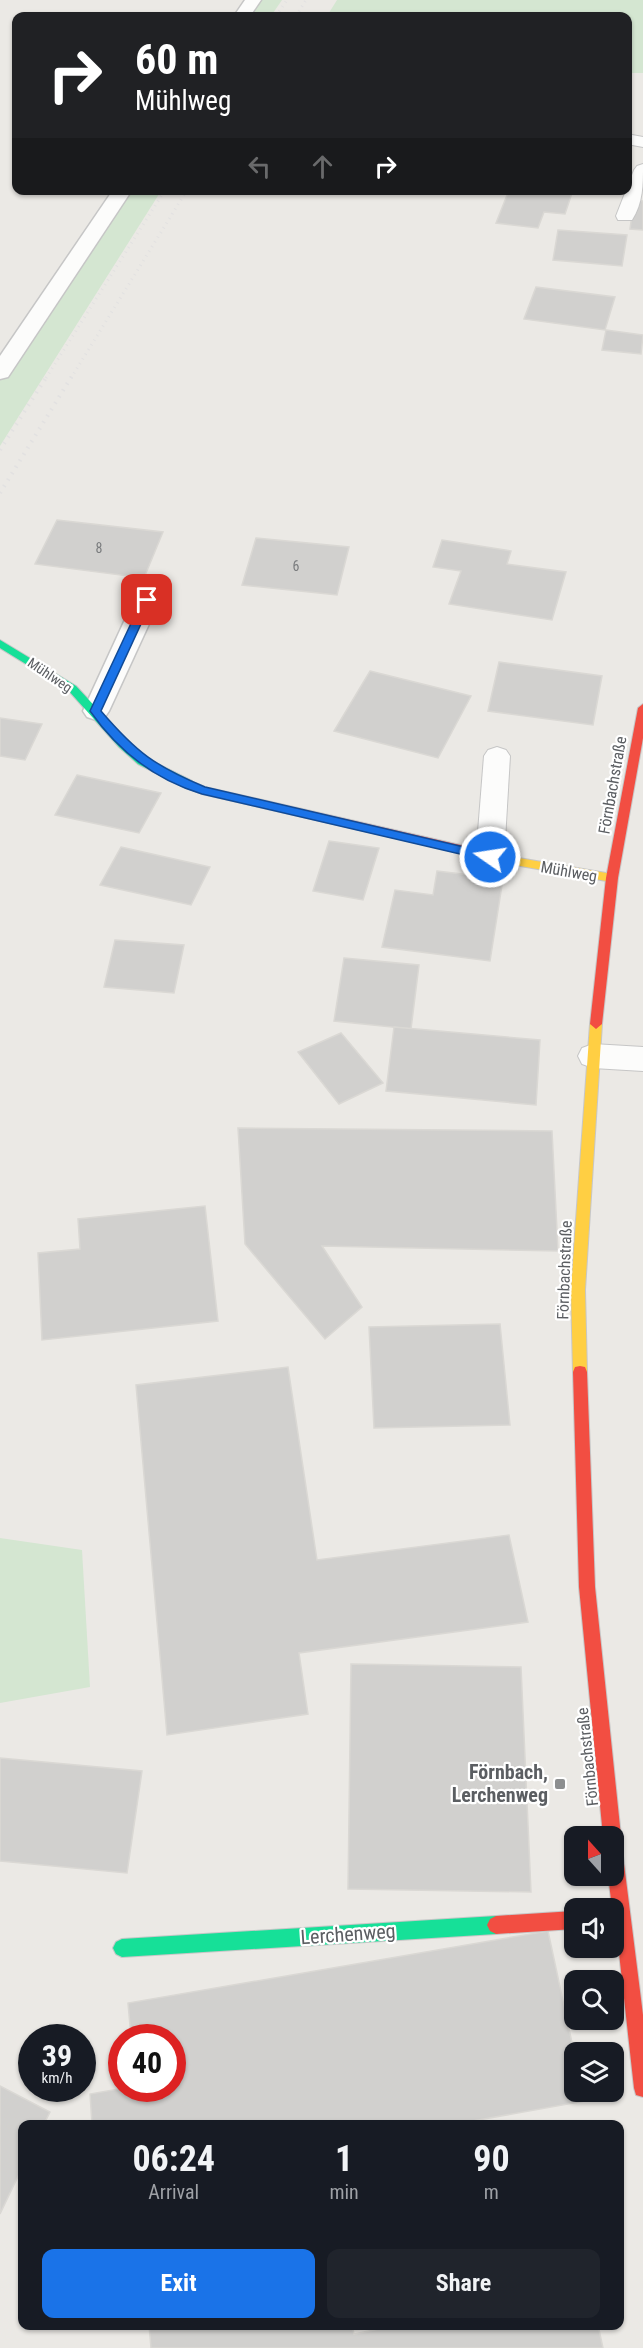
<!DOCTYPE html>
<meta charset="utf-8">
<style>
:root{--surface:#171b24;--page:#20242c;--text:#f1f3f6;--muted:#9ea1a6;--accent:#1a73e8}
body{margin:0;font-family:"Roboto Condensed",sans-serif;background:var(--page);color:var(--text);height:100vh;display:flex;flex-direction:column;font-size:22px;white-space:nowrap}
*{box-sizing:border-box;margin:0}
p{font-size:20px;color:var(--muted)}
.icon{flex:none;width:33px;height:33px;fill:none;stroke:currentColor;stroke-width:2;stroke-linecap:round;stroke-linejoin:round}
.map{position:relative;flex:1;overflow:hidden}
.drawer{position:absolute;left:18px;top:2120px;width:606px;height:210px;display:flex;flex-direction:column;background:var(--surface);border-radius:12px;box-shadow:0 2px 4px #0004}
.drawer>*{flex:none}
.hud{position:absolute;left:12px;top:12px;width:620px;height:183px;border-radius:12px;box-shadow:0 2px 4px #0004;background:#202124;color:#fff;overflow:hidden}
.needle{width:39px;rotate:339deg}
.controls{position:absolute;left:564px;top:1826px;display:grid;gap:12px}
.controls a{display:grid;place-items:center;width:60px;height:60px;border-radius:12px;background:var(--surface);box-shadow:0 2px 4px #0004;font-size:30px}
.speed{position:absolute;left:18px;top:2024px;display:flex;gap:12px;font-size:30px;font-weight:700;text-align:center}
.speed>*{display:grid;place-content:center;width:78px;height:78px;border-radius:50%;background:var(--surface);box-shadow:0 2px 4px #0004;line-height:1}
.speed small{font-size:15px;font-weight:400}
.speed .limit{border:9px solid #d22;background:#fff;color:#111}
.pin{position:absolute;display:grid;place-items:center;width:51px;height:51px;color:#fff;margin:-26px;border-radius:12px;box-shadow:0 3px 9px #0006}
.me{position:absolute;width:66px;margin:-33px;rotate:283deg;stroke-linejoin:round;filter:drop-shadow(0 0 4px #0008)}
.turn{display:flex;align-items:center;gap:21px;height:126px;padding:0 24px;font-size:27px}
.turn .icon{width:78px;height:78px;stroke-width:2.5}
.turn b{display:block;font-size:42px;line-height:51px}
.lanes{display:flex;align-items:center;height:57px;padding:0 24px;background:#0003;justify-content:center;gap:30px;direction:ltr}
.lanes .off{opacity:.35}
.eta{display:flex;justify-content:space-evenly;align-items:center;height:102px;text-align:center}
.eta b{font-size:36px;font-weight:700;line-height:42px}
.primary-button{display:flex;gap:12px;margin-top:auto;padding:12px 24px}
.primary-button a{flex:1;height:69px;border-radius:12px;background:var(--accent);color:#fff;font-size:24px;font-weight:700;line-height:69px;text-align:center}
.primary-button a+a{background:var(--page);color:var(--text)}
.map>svg:first-child{display:block}
.green{fill:#d4e6d1}
.building{fill:#d1d0ce;stroke:#dad8d4;stroke-width:1.5}
.lines{fill:none;stroke-linecap:round;stroke-linejoin:round}
.lane-casing{stroke:#c6c6c6;stroke-width:2}
.street-casing{stroke:#c6c6c6;stroke-width:3}
.fast-casing{stroke:#c7c7c7;stroke-width:2}
.slow-casing{stroke:#c7c7c7;stroke-width:2}
.jam-casing{stroke:#c7c7c7;stroke-width:2}
.lane{fill:#fcfcfb;fill-rule:evenodd}
.street{fill:#fcfcfb;fill-rule:evenodd}
.fast{fill:#16e098;fill-rule:evenodd}
.slow{fill:#ffcf43;fill-rule:evenodd}
.jam{fill:#f24e42;fill-rule:evenodd}
.rail-far1{stroke:#e2e1e1;stroke-width:3;stroke-dasharray:1 4.5;stroke-linecap:butt}
.rail{stroke:#e2e1e1;stroke-width:4;stroke-dasharray:1.5 6;stroke-linecap:butt}
.route{fill:#1a73e8;stroke:#114b97;stroke-width:1.5}
.poi-dot{fill:#8d8f90;stroke:#fff;stroke-width:2}
.labels{text-anchor:middle;stroke-width:4.5;stroke-linejoin:round;paint-order:stroke}
.number-label{font-size:14px;fill:#7a7c7e}
.far-street-label{font-size:14px;fill:#5b5e62;stroke:#fff}
.street-label{font-size:16px;fill:#5b5e62;stroke:#fff}
.near-poi-label{font-size:20px;font-weight:bold;fill:#5b5e62;stroke:#fff;text-anchor:end}
.near-street-label{font-size:20px;fill:#5b5e62;stroke:#fff}
</style>
<div class="map">
<svg width="643" height="2348" viewBox="0 0 643 2348">
<rect width="100%" height="100%" fill="#ebe9e5"/>
<g class="green">
<polygon points="262,0 282,0 271,16 250,16"/>
<polygon points="337,0 643,0 643,73 627,73 627,16 327,16"/>
<polygon points="128,191 161,191 0,446 0,373"/>
<polygon points="0,1538 82,1550 90,1687 0,1703"/>
</g>
<g class="building">
<polygon points="509,190 573,190 565,214 544,212 538,228 496,223"/>
<polygon points="634,200 643,201 643,230 630,229"/>
<polygon points="558,230 627,235 622,266 553,260"/>
<polygon points="536,287 615,297 605,330 524,319"/>
<polygon points="606,330 643,335 641,354 602,350"/>
<polygon points="57,520 163,532 144,578 35,564"/>
<polygon points="256,538 349,547 337,595 242,585"/>
<polygon points="442,540 511,551 507,564 566,572 552,620 449,604 461,571 433,567"/>
<polygon points="499,662 602,676 593,725 488,711"/>
<polygon points="370,671 471,696 438,758 334,731"/>
<polygon points="0,718 42,724 25,760 0,756"/>
<polygon points="77,775 161,793 139,833 55,815"/>
<polygon points="329,841 379,848 363,900 313,891"/>
<polygon points="121,847 210,867 191,905 100,885"/>
<polygon points="437,871 503,879 490,961 382,947 395,890 433,895"/>
<polygon points="115,940 184,945 174,993 104,987"/>
<polygon points="344,958 419,965 411,1029 334,1021"/>
<polygon points="394,1027 540,1040 536,1105 386,1091"/>
<polygon points="341,1033 383,1083 339,1104 298,1052"/>
<polygon points="238,1128 552,1131 558,1251 322,1246 362,1307 325,1339 245,1244"/>
<polygon points="205,1206 218,1321 42,1340 38,1253 80,1249 78,1219"/>
<polygon points="500,1324 510,1425 374,1428 369,1327"/>
<polygon points="288,1367 317,1560 509,1535 528,1622 299,1653 308,1714 167,1735 136,1385"/>
<polygon points="351,1664 521,1667 531,1892 348,1889"/>
<polygon points="0,1758 142,1771 127,1873 0,1861"/>
<polygon points="548,1931 574,2052 574,2091 583,2091 585,2101 456,2124 92,2124 90,2094 124,2088 172,2088 172,2037 131,2037 128,2003"/>
<polygon points="0,2086 50,2112 44,2124 22,2124 22,2168 0,2214"/>
<polygon points="149,2325 352,2325 354,2334 398,2325 598,2325 603,2348 151,2348"/>
</g>
<g class="lines">
<g class="lane-casing">
<g id="lane">
<polygon points="627,134 643,137 643,147 627,144"/>
<path d="M643,164C643,185 643,203 632,220H618L616,216L634,170L637,166Z"/>
<polygon points="497,747 506,750 510,756 504,857 500,864 490,867 480,864 476,857 484,756 488,750"/>
<polygon points="593,1044 643,1047 643,1071 593,1068 582,1064 578,1056 582,1048"/>
</g>
</g>
<g class="street-casing">
<g id="street">
<polygon points="245,0 261,0 250,16 234,16"/>
<polygon points="113,190 132,190 8,377 0,379 0,356"/>
<polygon points="147,592 156,595 160,600 109,711 105,717 96,720 87,717 83,711 134,600 138,595"/>
</g>
</g>
<g class="fast-casing">
<g id="fast">
<polygon points="0,640 76,686 127,741 146,758 192,781 192,787 184,787 138,764 119,747 68,690 0,648"/>
<polygon points="496,1916 502,1919 505,1925 502,1931 496,1934 122,1957 116,1954 113,1948 116,1942 122,1939"/>
</g>
</g>
<g class="slow-casing">
<g id="slow">
<polygon points="513,857 612,874 618,878 612,882 509,864 507,861"/>
<polygon points="596,1019 602,1024 585,1290 587,1372 585,1377 580,1378 575,1377 573,1372 571,1290 590,1024"/>
</g>
</g>
<g class="jam-casing">
<g id="jam">
<polygon points="643,704 643,738 618,878 602,1024 596,1029 590,1024 606,878 638,708"/>
<polygon points="188,780 205,787 513,857 519,861 513,865 202,794 184,787 182,784"/>
<polygon points="580,1366 585,1367 587,1372 595,1587 621,1836 618,1842 614,1844 614,1836 603,1836 579,1587 573,1372 575,1367"/>
<polygon points="614,1847 620,1850 623,1856 643,2015 643,2097 636,2095 634,2088 614,1908 612,1908 608,1875 614,1875"/>
<polygon points="574,1911 574,1929 496,1934 490,1931 487,1925 490,1919 496,1916"/>
</g>
</g>
<use href="#lane" class="lane"/>
<use href="#street" class="street"/>
<use href="#fast" class="fast"/>
<use href="#slow" class="slow"/>
<use href="#jam" class="jam"/>
<g class="rail-far1">
<polyline points="276,16 287,0"/>
<polyline points="296,16 306,0"/>
<polyline points="46,378 165,190"/>
<polyline points="71,378 187,190"/>
</g>
<g class="rail">
<polyline points="0,450 47,376"/>
<polyline points="0,493 72,376"/>
</g>
</g>
<path class="route" d="M147,597L152,600L101,711C137,753 155,766 205,787L490,853L496,857L494,860L490,861L202,794C156,780 118,751 90,711L142,600Z"/>
<rect class="poi-dot" x="554" y="1778" width="12" height="12" rx="3"/>
<g class="labels">
<g class="number-label">
<text x="99" y="553">8</text>
<text x="296" y="571">6</text>
</g>
<g class="far-street-label">
<text transform="translate(50 675) rotate(34)" y="5">Mühlweg</text>
</g>
<g class="street-label">
<text transform="translate(612 785) rotate(-80)" y="6">Förnbachstraße</text>
<text transform="translate(569 871) rotate(10)" y="6">Mühlweg</text>
<text transform="translate(564 1270) rotate(-88)" y="6">Förnbachstraße</text>
<text transform="translate(587 1757) rotate(-96)" y="6">Förnbachstraße</text>
</g>
<g class="near-poi-label">
<text x="548" y="1779">Förnbach,<tspan x="548" dy="23">Lerchenweg</tspan></text>
</g>
<g class="near-street-label">
<text transform="translate(348 1934) rotate(-4)" y="7">Lerchenweg</text>
</g>
</g>
</svg>
<div class="controls">
<a><svg class="needle" viewBox="-14 -14 28 28"><path d="M0-13l5 13h-10z" fill="#e53935"/><path d="M0 13l5-13h-10z" fill="#9ea1a6"/></svg></a>
<a><svg class="icon" aria-label="sound" viewBox="0 0 24 24"><path d="M4 9h4l5-4v14l-5-4H4zM17 9q2 3 0 6"/></svg></a>
<a><svg class="icon" aria-label="search" viewBox="0 0 24 24"><circle cx="10" cy="10" r="6"/><path d="M15 15l6 6"/></svg></a>
<a><svg class="icon" aria-label="layers" viewBox="0 0 24 24"><path d="M12 4l9 5-9 5-9-5zM3 14l9 5 9-5"/></svg></a>
</div>
<div class="speed"><div>39<small>km/h</small></div><div class="limit">40</div></div>
<div class="pin" style="left:147px;top:600px;background:#d93025"><svg class="icon" aria-label="arrive" viewBox="0 0 24 24"><path d="M6 21V4h12l-3 4 3 4H6"/></svg></div>
<svg class="me" style="left:490px;top:857px" viewBox="-20 -20 40 40"><circle r="17" fill="#1a73e8" stroke="#fff" stroke-width="3"/><path d="M0-11L8 9 0 5-8 9z" fill="#fff"/></svg>
<div class="hud">
<div class="turn"><svg class="icon" aria-label="right" viewBox="0 0 24 24"><path d="M7 20v-9h11M14 6l5 5-5 5"/></svg><div><b>60 m</b>Mühlweg</div></div>
<div class="lanes"><svg class="icon off" aria-label="left" viewBox="0 0 24 24"><path d="M17 20v-9H6M10 6l-5 5 5 5"/></svg><svg class="icon off" aria-label="ahead" viewBox="0 0 24 24"><path d="M12 20V5M6 11l6-6 6 6"/></svg><svg class="icon" aria-label="right" viewBox="0 0 24 24"><path d="M7 20v-9h11M14 6l5 5-5 5"/></svg></div>
</div>
<section class="drawer">
<div class="eta">
<div><b>06:24</b><p>Arrival</p></div>
<div><b>1</b><p>min</p></div>
<div><b>90</b><p>m</p></div>
</div>
<div class="primary-button"><a>Exit</a><a>Share</a></div>
</section>
</div>
